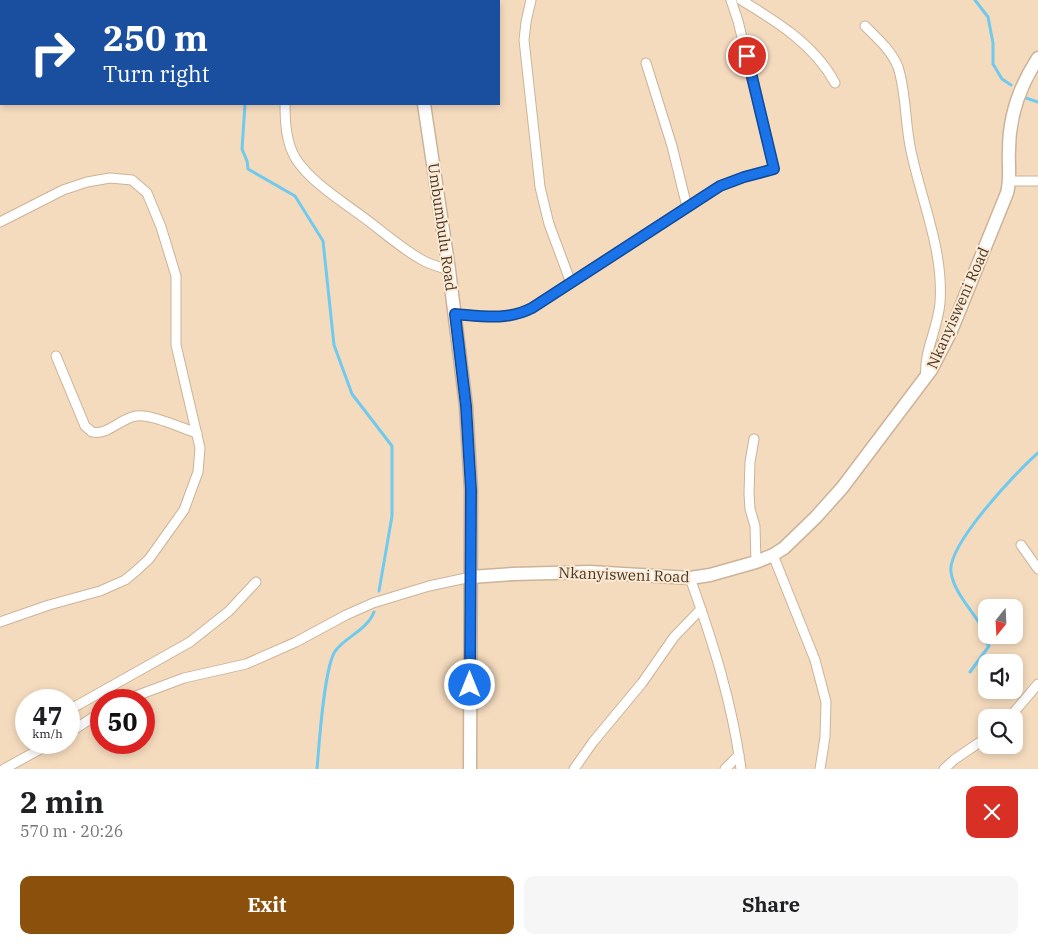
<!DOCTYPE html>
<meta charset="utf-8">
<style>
:root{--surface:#fff;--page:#f6f6f6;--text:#202124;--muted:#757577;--accent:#8b500c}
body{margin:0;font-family:"IBM Plex Serif",serif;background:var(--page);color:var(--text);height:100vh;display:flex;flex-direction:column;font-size:19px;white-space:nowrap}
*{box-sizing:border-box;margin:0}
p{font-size:16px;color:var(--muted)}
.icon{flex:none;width:28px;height:28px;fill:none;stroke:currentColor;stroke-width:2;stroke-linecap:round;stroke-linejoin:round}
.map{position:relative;height:769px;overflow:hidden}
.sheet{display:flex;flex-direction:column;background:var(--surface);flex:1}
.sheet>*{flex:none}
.hud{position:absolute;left:0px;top:0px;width:500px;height:105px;box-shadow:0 2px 8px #0003;background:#1a4fa0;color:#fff;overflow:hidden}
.needle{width:32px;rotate:198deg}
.buttons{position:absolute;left:978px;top:599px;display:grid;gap:10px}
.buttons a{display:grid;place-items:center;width:45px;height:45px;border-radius:10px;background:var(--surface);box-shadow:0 2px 8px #0003;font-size:25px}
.speed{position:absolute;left:15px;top:689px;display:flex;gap:10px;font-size:25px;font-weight:700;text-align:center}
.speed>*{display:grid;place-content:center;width:65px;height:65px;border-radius:50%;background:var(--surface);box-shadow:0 2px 8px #0003;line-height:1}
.speed small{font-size:12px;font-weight:400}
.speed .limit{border:8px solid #d22;background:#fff;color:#111}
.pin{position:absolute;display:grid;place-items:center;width:42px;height:42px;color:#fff;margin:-21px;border:2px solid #fff;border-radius:50%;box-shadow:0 1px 5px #0007}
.me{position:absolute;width:55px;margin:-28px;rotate:0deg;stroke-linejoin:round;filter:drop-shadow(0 0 4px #0008)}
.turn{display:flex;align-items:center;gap:18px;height:105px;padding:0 20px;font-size:22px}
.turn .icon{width:65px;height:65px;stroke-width:2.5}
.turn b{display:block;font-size:35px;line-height:42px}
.round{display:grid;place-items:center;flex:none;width:52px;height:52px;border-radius:10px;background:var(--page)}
.overview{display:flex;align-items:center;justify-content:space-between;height:85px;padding:0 20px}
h1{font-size:30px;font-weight:800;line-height:38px}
.action{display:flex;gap:10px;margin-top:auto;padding:10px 20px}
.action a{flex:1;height:58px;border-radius:10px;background:var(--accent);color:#fff;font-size:20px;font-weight:800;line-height:58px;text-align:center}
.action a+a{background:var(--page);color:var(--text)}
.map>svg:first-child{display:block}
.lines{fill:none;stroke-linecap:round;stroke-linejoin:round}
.stream{stroke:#70caee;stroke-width:3}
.street-casing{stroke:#ccb398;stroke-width:11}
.secondary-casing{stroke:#ccb398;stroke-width:15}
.street{stroke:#fff;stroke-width:9}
.secondary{stroke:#fff;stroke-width:12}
.route-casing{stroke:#114b97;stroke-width:12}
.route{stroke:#1a73e8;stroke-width:9}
.labels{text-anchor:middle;stroke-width:4;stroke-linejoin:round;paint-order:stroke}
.street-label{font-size:15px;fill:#41372b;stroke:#fee9d2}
</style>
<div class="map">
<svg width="1038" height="769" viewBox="0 0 1038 769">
<rect width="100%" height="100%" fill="#f5dbbe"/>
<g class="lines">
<g class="stream">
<polyline points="178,0 179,1"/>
<polyline points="975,0 988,17 993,43 993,64 1002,79 1011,85"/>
<polyline points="1026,98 1038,102"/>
<polyline points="245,104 242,149 247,161 248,169 295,196 323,241 334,345 352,394 392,446 392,516 379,591"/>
<path d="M970,672L989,646L986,642L988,639C980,617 954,596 951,572C947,545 1017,471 1038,453"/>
<path d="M317,769C319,747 324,664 336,650C347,636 367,630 374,612"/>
</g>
<g class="street-casing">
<g id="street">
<polyline points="280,0 280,1"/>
<polyline points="531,0 526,22 524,40 540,187 549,224 571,283"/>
<path d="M741,0C776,21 815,45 835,83"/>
<path d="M865,26C877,38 891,50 898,67C906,92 905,120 910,146C920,198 944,249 940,303C938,328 923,353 926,377"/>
<polyline points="646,63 672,146 687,207"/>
<path d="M285,104C285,122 286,143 296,159C312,184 348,205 371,223C388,236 405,251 424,261C432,265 440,267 449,270"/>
<polyline points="1010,181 1038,181"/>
<polyline points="0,222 63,190 87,182 110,178 132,180 147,193 161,227 176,276 176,345 200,448 198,472 184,510 149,559 136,571 125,580 100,591 49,605 0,622"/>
<path d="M455,314C481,316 507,321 531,308L720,186L744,177L774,169L738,21L731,0"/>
<path d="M56,356L85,426L92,432C107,436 121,418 136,416C152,414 181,428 197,433"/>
<polyline points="754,439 750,462 749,494 750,509 755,526 756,562"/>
<polyline points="1021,545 1038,569"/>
<polyline points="773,555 815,660 826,702 825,737 820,769"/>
<path d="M690,578C713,642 732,702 741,769"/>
<polyline points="125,700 184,678 246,664 296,642 346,615 373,603 429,586 471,577"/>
<polyline points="69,710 190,642 229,611 256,582"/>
<polyline points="1009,718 1038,684"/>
<polyline points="69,733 101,712"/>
<polyline points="4,769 53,742"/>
<polyline points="574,769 593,742 642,683 674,637 701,609"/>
<polyline points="725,769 739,755"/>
<polyline points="944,769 955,759 986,738"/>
</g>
</g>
<g class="secondary-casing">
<g id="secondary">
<polyline points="409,0 409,1"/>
<polyline points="424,104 449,270 466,406 471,490 470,769"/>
<path d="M471,577L513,574L590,572L690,578L710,575L756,562L773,555L784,548L816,517L842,488L931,370L951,331L1007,193C1011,179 1008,165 1009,150C1009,116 1019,87 1038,58"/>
</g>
</g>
<use href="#street" class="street"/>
<use href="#secondary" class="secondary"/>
</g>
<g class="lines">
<g class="route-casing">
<path id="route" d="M470,685L471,490L466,406L455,314C481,316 507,321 532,308L720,186L744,177L774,169L747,56"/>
</g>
<use href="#route" class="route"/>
</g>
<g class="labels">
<g class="street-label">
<text transform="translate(442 227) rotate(82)" y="5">Umbumbulu Road</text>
<text transform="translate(958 308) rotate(-66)" y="5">Nkanyisweni Road</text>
<text transform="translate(624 575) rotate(2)" y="5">Nkanyisweni Road</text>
</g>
</g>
</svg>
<div class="buttons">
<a><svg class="needle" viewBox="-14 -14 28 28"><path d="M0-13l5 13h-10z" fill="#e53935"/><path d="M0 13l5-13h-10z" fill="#757577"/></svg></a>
<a><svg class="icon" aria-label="sound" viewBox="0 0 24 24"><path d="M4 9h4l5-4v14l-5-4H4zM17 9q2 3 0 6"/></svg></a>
<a><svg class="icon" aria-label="search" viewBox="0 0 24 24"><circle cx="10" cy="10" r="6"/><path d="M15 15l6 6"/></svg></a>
</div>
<div class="speed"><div>47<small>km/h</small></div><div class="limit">50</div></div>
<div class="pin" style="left:747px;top:56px;background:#d93025"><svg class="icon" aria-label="arrive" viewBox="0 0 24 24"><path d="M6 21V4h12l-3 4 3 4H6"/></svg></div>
<svg class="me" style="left:470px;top:685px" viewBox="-20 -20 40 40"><circle r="17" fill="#1a73e8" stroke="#fff" stroke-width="3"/><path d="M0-11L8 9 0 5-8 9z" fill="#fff"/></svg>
<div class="hud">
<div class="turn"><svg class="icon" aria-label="right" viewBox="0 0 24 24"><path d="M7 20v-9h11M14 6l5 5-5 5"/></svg><div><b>250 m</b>Turn right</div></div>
</div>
</div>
<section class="sheet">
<div class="overview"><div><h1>2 min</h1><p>570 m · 20:26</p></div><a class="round" style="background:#d93025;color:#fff"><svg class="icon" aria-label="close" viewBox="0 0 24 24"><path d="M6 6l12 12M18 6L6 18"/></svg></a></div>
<div class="action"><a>Exit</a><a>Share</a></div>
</section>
